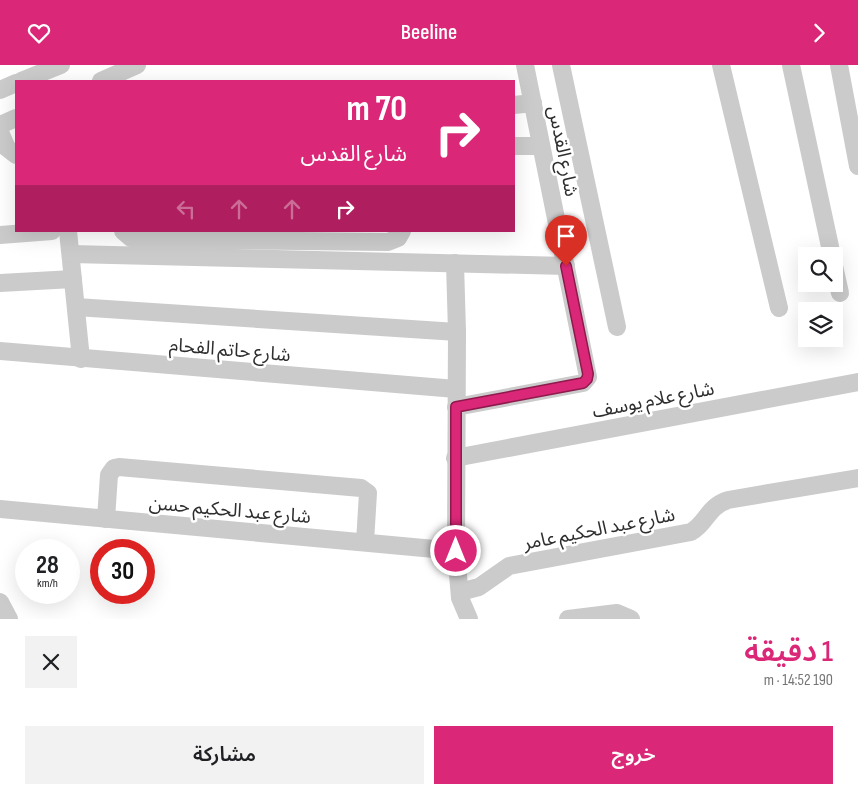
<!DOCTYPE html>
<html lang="ar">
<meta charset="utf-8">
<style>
:root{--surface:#fff;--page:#f2f2f2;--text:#202124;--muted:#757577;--accent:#db2777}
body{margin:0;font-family:"Sofia Sans Condensed","Noto Sans Arabic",sans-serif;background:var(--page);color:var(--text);direction:rtl;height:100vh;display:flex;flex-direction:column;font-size:19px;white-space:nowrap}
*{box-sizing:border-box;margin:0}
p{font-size:16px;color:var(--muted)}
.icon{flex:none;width:28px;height:28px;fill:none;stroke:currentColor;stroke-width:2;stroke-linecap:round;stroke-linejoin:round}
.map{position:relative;height:554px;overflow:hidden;direction:ltr}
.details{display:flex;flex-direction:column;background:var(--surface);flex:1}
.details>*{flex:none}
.banner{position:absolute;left:15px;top:15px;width:500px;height:152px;border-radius:0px;box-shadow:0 5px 20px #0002;direction:rtl;background:#db2777;color:#fff;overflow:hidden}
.buttons{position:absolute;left:798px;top:182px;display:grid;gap:10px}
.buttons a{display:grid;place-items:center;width:45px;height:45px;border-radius:0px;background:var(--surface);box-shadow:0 5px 20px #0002;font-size:25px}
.speed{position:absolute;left:15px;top:474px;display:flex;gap:10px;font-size:25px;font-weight:700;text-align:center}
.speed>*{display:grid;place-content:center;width:65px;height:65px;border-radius:50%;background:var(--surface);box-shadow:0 5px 20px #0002;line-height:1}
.speed small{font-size:12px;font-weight:400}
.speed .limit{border:8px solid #d22;background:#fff;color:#111}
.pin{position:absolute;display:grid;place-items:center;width:42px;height:42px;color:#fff;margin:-51px -21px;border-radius:50% 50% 50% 0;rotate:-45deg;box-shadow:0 0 5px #0007}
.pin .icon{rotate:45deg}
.me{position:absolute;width:55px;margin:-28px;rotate:0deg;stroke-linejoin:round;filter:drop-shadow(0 0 4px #0008)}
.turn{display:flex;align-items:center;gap:18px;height:105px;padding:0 25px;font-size:22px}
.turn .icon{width:65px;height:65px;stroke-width:2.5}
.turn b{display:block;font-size:35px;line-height:42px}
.lanes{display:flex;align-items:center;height:48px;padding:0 25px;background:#0003;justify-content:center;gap:25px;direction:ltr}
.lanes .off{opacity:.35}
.round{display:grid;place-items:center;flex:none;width:52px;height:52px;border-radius:0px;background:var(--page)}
.head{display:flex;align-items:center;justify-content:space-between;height:85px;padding:0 25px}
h1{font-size:30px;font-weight:600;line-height:38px;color:var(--accent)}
.cta{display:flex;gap:10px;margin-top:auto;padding:10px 25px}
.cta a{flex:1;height:58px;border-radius:0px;background:var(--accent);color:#fff;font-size:20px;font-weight:600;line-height:58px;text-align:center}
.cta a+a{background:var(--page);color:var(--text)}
header{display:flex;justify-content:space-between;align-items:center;height:65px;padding:0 25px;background:var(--accent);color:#fff;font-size:22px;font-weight:600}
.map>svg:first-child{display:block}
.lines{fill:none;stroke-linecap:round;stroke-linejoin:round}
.minor{stroke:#cbcbcb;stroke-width:18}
.route-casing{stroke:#8e194d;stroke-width:12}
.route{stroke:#db2777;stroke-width:9}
.labels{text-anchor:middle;stroke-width:5;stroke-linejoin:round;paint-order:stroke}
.street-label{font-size:19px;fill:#2e2e2e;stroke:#fff}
</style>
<header><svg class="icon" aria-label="forward" viewBox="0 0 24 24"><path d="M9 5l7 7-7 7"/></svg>Beeline<svg class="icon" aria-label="heart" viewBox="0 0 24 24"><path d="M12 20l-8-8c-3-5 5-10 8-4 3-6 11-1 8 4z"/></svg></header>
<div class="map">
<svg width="858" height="554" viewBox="0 0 858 554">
<rect width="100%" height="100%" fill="#fff"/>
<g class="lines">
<g class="minor">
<polyline points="561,0 617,262"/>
<polyline points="721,0 779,243"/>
<polyline points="791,0 832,191"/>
<polyline points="839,0 858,101"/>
<polyline points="21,16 61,0"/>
<polyline points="101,16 137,0"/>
<polyline points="0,25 16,18"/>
<polyline points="514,40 533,38"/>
<polyline points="0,60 16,53"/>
<polyline points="0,67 7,83 16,90"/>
<polyline points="514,81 541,81"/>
<polyline points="68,166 81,294"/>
<polyline points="123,166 131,173 140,174 388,177 398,173 402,166"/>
<polyline points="0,170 52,166"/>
<polyline points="71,189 566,201"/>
<polyline points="455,198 457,267 456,486 460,533 469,554"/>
<polyline points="834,201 840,228"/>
<polyline points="0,218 73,214"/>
<polyline points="76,242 457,267"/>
<polyline points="0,286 456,324"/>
<polyline points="456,342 583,318 588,312 525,0"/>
<polyline points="455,393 858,317"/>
<polyline points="0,444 456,486"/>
<polyline points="106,454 109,410 114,403 119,402 361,423 368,428 365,477"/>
<path d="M460,527L479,522L509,501L691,467C707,458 707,442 728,435L858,413"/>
<polyline points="0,537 9,554"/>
<polyline points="568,554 617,548 631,554"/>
</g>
</g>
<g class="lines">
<g class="route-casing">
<polyline id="route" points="456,486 456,342 583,318 587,314 588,309 566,201"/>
</g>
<use href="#route" class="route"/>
</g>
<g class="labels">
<g class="street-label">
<text transform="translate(564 86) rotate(79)" y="7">شارع القدس</text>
<text transform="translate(230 284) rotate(5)" y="7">شارع حاتم الفحام</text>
<text transform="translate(653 334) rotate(-11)" y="7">شارع علام يوسف</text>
<text transform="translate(230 444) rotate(5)" y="7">شارع عبد الحكيم حسن</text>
<text transform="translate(599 463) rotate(-11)" y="7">شارع عبد الحكيم عامر</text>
</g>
</g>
</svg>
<div class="buttons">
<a><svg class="icon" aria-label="search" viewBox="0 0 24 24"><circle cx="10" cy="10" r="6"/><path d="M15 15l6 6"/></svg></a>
<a><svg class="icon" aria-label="layers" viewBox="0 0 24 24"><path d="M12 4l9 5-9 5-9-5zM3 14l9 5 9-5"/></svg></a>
</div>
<div class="speed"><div>28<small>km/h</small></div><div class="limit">30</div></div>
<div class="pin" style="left:566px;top:201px;background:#d93025"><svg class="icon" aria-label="arrive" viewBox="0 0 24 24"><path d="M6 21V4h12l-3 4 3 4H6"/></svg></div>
<svg class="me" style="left:456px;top:486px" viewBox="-20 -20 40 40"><circle r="17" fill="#db2777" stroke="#fff" stroke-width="3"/><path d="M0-11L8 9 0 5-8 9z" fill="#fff"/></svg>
<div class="banner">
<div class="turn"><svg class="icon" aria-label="right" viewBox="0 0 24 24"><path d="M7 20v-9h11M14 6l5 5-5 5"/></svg><div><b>70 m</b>شارع القدس</div></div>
<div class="lanes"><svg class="icon off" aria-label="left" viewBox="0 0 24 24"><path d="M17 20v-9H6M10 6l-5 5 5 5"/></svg><svg class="icon off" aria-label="ahead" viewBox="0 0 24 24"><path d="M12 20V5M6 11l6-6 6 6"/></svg><svg class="icon off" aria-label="ahead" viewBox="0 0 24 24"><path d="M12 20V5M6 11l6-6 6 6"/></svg><svg class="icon" aria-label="right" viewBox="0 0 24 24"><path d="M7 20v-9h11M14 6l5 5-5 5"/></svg></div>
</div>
</div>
<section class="details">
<div class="head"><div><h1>1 دقيقة</h1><p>190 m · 14:52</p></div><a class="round"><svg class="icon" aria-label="close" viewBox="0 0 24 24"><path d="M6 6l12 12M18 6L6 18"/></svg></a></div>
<div class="cta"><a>خروج</a><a>مشاركة</a></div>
</section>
